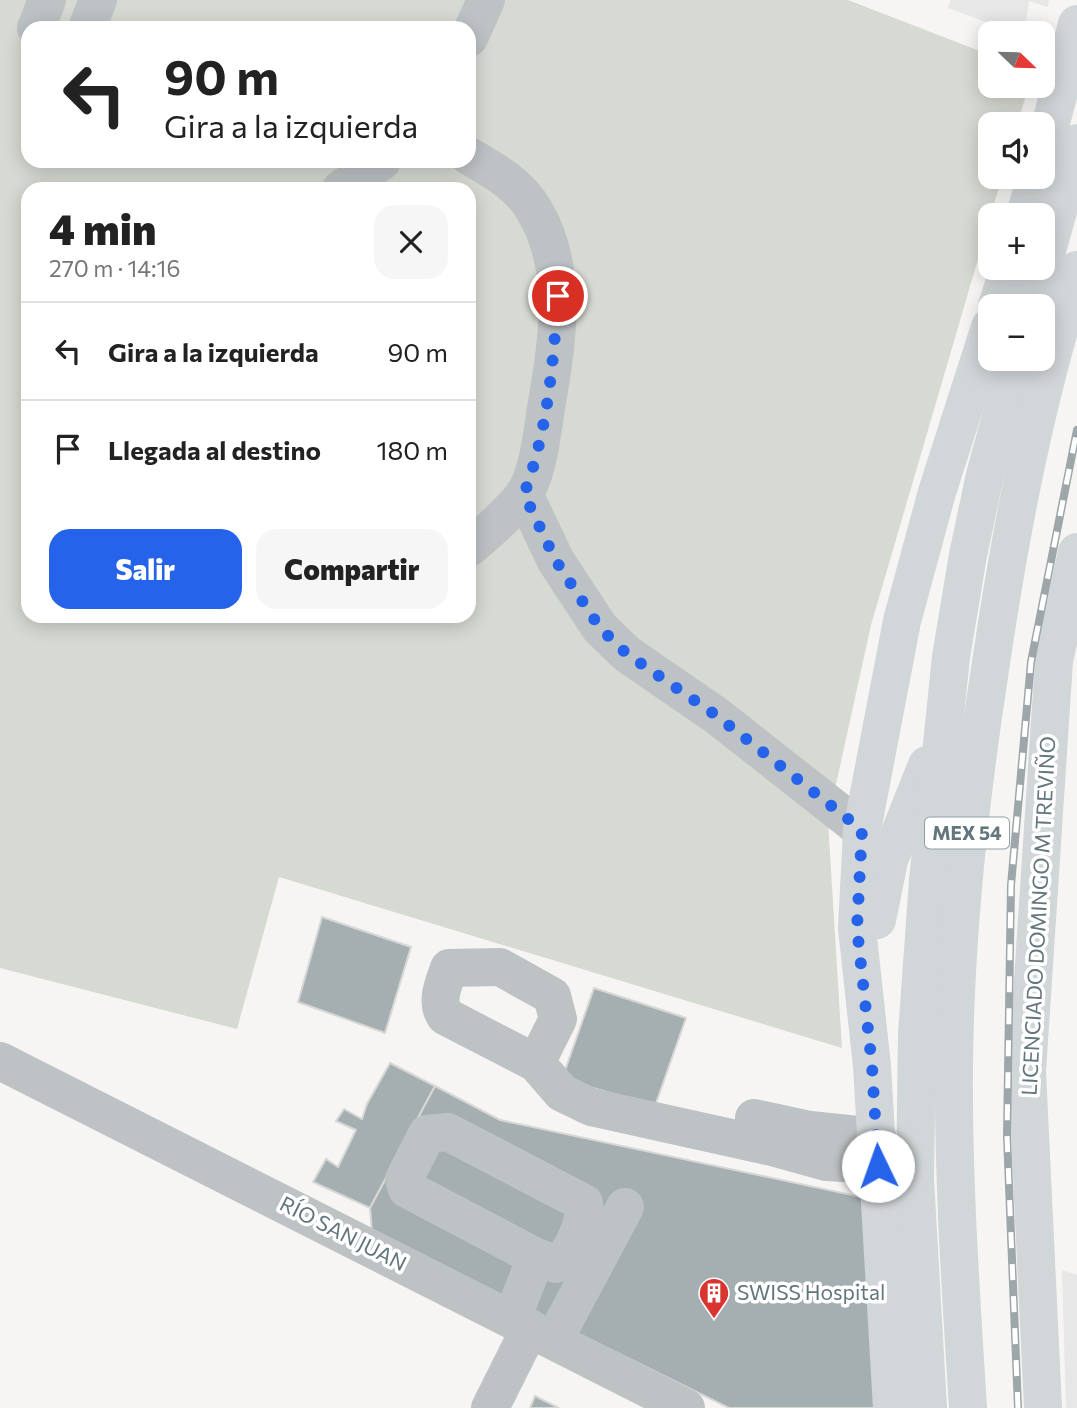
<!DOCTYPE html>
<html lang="es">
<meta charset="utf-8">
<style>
:root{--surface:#fff;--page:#f6f6f6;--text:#222;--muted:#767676;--line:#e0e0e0;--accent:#2563eb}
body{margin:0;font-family:Commissioner,sans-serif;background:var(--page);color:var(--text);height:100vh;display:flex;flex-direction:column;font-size:26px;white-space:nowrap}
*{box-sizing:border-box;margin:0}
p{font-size:23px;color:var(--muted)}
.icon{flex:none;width:38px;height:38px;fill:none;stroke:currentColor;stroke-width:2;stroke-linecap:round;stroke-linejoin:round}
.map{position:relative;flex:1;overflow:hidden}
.drawer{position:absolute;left:21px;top:182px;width:455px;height:441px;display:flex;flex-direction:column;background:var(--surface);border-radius:21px;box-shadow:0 4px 18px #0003}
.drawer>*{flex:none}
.hud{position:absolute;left:21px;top:21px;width:455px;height:147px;border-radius:21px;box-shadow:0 4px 18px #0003;background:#fff;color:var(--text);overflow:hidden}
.needle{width:46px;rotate:113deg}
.fabs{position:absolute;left:978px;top:21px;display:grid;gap:14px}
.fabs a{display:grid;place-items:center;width:77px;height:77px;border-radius:14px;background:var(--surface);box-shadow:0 4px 18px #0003;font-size:35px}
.pin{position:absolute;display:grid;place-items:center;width:60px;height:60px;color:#fff;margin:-30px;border:4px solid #fff;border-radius:50%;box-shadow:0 2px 7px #0007}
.me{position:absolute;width:77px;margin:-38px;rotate:357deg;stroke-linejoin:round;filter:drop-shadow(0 0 5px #0008)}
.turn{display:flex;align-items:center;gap:24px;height:147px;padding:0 28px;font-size:32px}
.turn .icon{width:91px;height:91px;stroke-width:2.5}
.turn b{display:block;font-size:49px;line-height:60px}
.round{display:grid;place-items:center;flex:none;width:74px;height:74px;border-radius:21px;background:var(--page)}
.head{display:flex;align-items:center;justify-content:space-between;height:119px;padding:0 28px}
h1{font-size:42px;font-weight:800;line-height:52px}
.action{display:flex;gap:14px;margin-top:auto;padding:14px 28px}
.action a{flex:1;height:80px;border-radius:21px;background:var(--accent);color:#fff;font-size:28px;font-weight:800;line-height:80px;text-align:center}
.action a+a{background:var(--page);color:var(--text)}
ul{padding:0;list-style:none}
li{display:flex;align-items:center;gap:21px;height:98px;padding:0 28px;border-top:2px solid var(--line)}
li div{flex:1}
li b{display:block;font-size:26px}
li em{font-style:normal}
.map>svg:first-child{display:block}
.built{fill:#e6e7e6}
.green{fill:#d7dad2;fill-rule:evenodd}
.building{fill:#a5afb2;stroke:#d7d7d5;stroke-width:2}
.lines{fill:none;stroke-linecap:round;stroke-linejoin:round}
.minor{stroke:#bdc2c4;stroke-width:38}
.major{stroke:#d1d6d8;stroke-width:38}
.rail-casing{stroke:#9da6a9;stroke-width:8}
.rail{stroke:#fff;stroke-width:5;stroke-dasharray:16;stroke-linecap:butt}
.route{stroke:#2563eb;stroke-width:12;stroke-dasharray:0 21.6}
.labels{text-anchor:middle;stroke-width:7;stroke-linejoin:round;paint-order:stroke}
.shield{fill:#fff;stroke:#929fa3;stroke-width:2}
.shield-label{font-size:19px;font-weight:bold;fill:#63767c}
.street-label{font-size:21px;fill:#63767c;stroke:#fff}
.poi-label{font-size:21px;fill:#63767c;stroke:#fff;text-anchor:start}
</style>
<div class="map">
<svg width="1077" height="1408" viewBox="0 0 1077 1408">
<rect width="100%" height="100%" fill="#f6f5f3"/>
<g class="built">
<polygon points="951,0 1049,0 1048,7 1029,1 1024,33 1016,33 948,8"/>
<polygon points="1062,1270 1077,1275 1077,1408 1066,1408"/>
</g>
<path class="green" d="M0,0H848L990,55V86H1029L1017,124H990V177H1002L871,625L828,821L842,1048L279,877L237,1029L0,968ZM28,28H469V161H28ZM28,189H469V616H28Z"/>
<g class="building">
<polygon points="322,917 411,947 385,1033 298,1002"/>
<polygon points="594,988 686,1018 655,1106 562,1079"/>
<polygon points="390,1063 435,1086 370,1208 313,1182 326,1159 338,1167 356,1130 336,1121 344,1109 362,1119 367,1104"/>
<polygon points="435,1086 500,1120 866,1198 885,1408 729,1408 372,1232 370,1208"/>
<polygon points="535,1396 559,1408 530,1408"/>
</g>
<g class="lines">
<g class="minor">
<polyline points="36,28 47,0"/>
<polyline points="87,28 98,0"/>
<polyline points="469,38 486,0"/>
<path d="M469,156C493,170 520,185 534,210C570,269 557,344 546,408C542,434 538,475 523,496C508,514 487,533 469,548"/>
<polyline points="341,189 382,161"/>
<polyline points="524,494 556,561 600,628 627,654 717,716 862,830"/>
<polyline points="0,1061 686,1408"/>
<path d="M536,1063L558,1019L552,996L500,967L449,968C444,983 435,1001 445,1016L536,1063L562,1093L591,1107L772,1147L826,1162L878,1165"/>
<polyline points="754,1118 810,1130 877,1137"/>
<path d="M512,1319L536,1257L556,1264C571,1260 587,1217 584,1203L448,1132L427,1134L404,1179L407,1189L536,1257"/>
<polyline points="554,1340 625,1207"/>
<polyline points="490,1408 530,1328"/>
</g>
<g class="major">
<polyline points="1043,153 1077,24"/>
<polyline points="1025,215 1036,177"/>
<polyline points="1043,265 1077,143"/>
<polyline points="997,306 1009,268"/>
<polyline points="1031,306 1042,268"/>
<polyline points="877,920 889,860 927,765"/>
<polyline points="892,1408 872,1066 857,928 862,830 902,621 937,492 990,327"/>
<polyline points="928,1408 915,1179 917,1034 928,880 951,657 968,555 985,475 1017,359"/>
<path d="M968,1408C961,1294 953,1181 954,1067C955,936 969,806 989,676C1009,539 1035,401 1077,270"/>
<polyline points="1043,1408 1027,1071 1054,661 1077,552"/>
</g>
<g class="rail-casing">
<polyline id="rail" points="1018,1408 1007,1136 1011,885 1031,662 1077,430"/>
</g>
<use href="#rail" class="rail"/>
</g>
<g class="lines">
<path class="route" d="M558,296C553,364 548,430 524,494L556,561L600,628L627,654L717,716L862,830L857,928L872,1066L878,1166"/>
</g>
<defs>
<g id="building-pin" transform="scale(1.575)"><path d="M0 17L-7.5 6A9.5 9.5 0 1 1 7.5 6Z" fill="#d83530" stroke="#fff"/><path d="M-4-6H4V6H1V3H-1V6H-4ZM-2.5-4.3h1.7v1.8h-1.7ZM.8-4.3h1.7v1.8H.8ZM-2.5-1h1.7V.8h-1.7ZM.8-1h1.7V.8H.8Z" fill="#fff"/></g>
</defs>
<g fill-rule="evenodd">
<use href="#building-pin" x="714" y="1293"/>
</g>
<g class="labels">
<rect class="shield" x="925" y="817.5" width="84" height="31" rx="5"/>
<g class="shield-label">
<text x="967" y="840">MEX 54</text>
</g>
<g class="street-label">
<text transform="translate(1039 916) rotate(-87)" y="7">LICENCIADO DOMINGO M TREVIÑO</text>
<text transform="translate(343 1234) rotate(27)" y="7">RÍO SAN JUAN</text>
</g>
<g class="poi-label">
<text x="737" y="1300">SWISS Hospital</text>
</g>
</g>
</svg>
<div class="fabs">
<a><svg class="needle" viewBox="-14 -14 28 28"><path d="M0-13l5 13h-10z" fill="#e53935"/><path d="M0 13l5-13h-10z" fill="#767676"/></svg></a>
<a><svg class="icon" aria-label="sound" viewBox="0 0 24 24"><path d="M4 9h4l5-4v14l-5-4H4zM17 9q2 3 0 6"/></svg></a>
<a>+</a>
<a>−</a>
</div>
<div class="pin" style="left:558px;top:296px;background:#d93025"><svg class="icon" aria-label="arrive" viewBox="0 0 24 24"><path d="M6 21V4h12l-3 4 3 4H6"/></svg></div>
<svg class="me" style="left:878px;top:1166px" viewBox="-20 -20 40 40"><circle r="19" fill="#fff"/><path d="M0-13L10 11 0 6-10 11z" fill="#2563eb"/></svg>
<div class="hud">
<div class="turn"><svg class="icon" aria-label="left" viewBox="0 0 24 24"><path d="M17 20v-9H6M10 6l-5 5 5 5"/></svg><div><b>90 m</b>Gira a la izquierda</div></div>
</div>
<section class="drawer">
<div class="head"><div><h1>4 min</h1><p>270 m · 14:16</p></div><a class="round"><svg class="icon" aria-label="close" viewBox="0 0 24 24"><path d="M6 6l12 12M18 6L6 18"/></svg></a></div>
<ul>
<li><svg class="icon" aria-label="left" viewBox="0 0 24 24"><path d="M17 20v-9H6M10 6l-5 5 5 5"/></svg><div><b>Gira a la izquierda</b></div><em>90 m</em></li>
<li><svg class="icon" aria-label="arrive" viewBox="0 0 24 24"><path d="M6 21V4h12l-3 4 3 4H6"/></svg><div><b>Llegada al destino</b></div><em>180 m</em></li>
</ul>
<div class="action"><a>Salir</a><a>Compartir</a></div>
</section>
</div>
